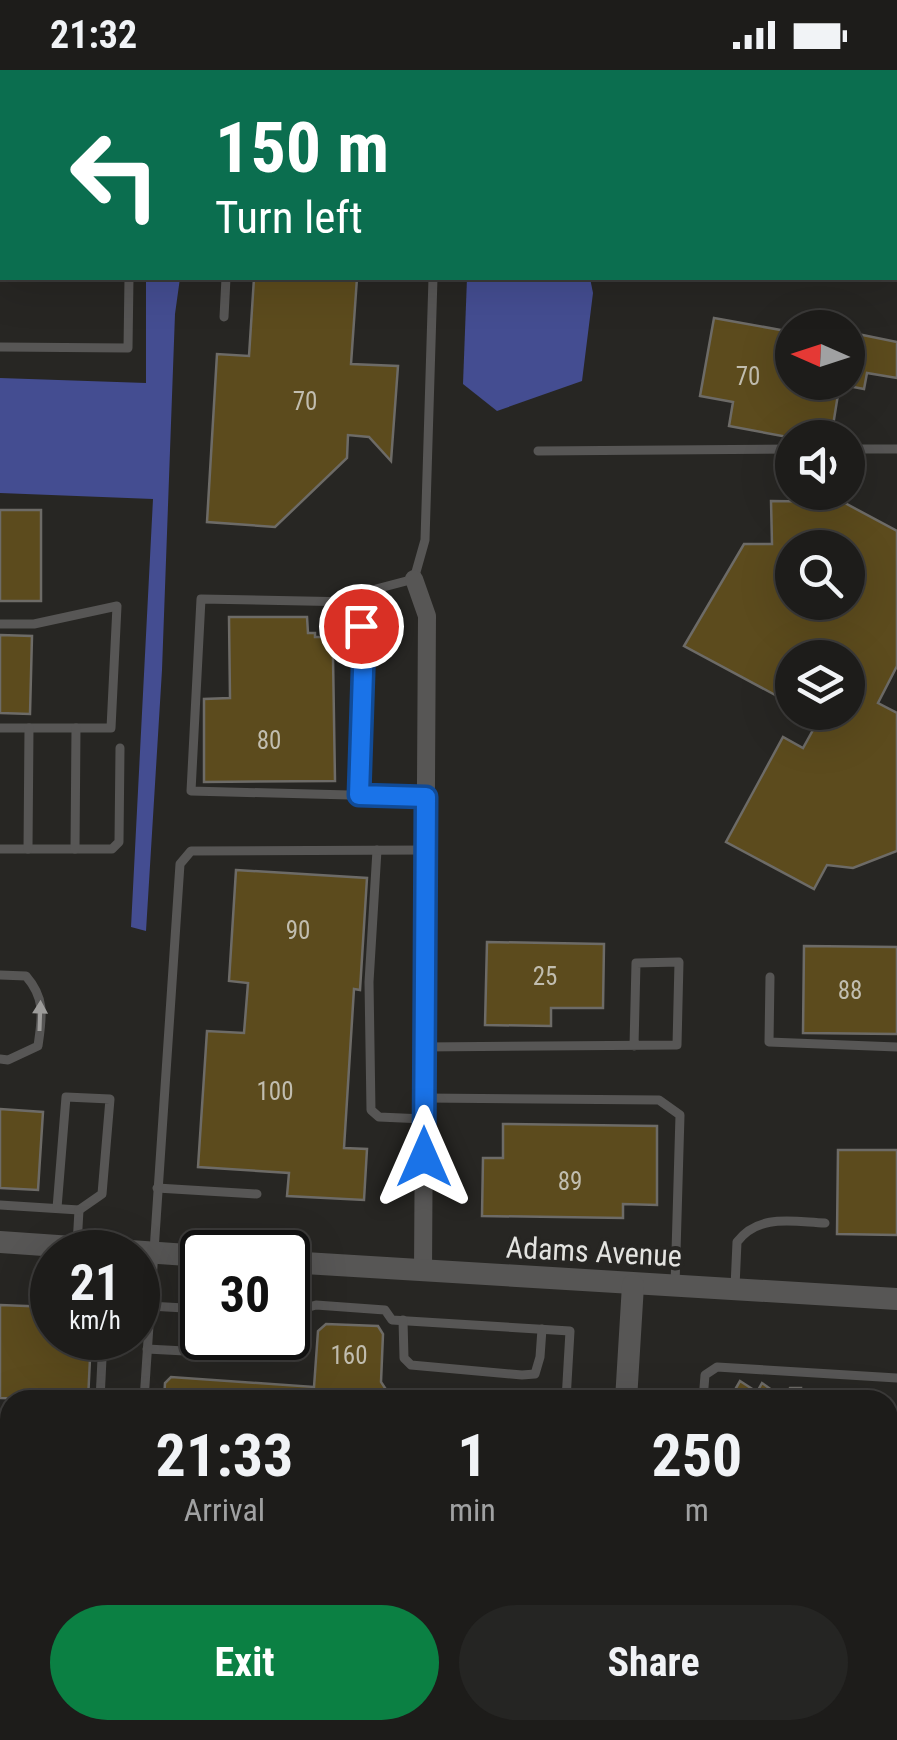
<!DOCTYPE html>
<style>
:root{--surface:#1d1c1a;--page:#252523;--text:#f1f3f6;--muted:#a0a1a2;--line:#3b3a39;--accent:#0b8043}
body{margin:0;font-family:"Roboto Condensed",sans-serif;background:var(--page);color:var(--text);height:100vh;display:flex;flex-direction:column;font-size:38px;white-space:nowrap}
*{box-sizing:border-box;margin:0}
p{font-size:32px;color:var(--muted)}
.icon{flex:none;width:55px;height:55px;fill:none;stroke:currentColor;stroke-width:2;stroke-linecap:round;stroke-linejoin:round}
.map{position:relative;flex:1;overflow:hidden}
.drawer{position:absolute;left:0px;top:1320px;width:898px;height:350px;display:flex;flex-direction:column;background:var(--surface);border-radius:30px 30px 0 0;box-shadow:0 10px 40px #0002,0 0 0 2px var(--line)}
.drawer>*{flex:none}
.banner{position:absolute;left:0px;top:0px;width:898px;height:210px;box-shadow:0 10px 40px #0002,0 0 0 2px var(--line);background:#0b6e4f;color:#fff;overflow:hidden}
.needle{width:65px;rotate:273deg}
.buttons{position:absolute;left:775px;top:240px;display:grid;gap:20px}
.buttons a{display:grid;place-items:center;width:90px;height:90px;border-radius:50%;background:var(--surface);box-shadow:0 10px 40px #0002,0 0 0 2px var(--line);font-size:50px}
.speed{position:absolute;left:30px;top:1160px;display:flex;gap:20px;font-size:50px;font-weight:700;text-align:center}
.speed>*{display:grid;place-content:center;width:130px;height:130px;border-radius:50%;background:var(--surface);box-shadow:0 10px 40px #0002,0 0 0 2px var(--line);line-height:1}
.speed small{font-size:25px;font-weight:400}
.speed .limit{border:5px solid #111;border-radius:15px;background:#fff;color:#111}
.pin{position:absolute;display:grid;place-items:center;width:85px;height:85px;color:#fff;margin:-42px;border:5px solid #fff;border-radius:50%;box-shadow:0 2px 10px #0007}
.me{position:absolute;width:110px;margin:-55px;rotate:0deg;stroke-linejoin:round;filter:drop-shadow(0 0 8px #0008)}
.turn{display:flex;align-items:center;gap:35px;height:210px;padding:0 50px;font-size:45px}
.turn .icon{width:130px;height:130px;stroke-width:2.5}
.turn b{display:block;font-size:70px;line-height:85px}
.eta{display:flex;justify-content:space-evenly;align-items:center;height:170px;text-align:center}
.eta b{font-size:60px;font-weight:700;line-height:70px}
.button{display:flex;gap:20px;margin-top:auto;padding:20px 50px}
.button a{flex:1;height:115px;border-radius:60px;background:var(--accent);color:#fff;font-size:40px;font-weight:700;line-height:115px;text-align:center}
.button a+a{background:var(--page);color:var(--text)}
.status{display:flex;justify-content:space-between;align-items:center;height:70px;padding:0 50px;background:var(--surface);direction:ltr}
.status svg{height:28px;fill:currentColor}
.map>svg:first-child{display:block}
.forest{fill:#444d91}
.building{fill:#5c4b1d;stroke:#6d6b67;stroke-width:2.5;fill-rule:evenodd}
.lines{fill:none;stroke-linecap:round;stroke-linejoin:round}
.service{stroke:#575655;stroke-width:9}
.minor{stroke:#575655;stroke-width:18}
.tertiary{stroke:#575655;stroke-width:22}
.oneway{fill:#9d9c9a}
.route-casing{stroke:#114b97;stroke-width:25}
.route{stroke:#1a73e8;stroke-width:18}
.labels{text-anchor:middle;stroke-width:8;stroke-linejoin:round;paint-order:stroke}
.number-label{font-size:25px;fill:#c1bdaf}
.street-label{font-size:30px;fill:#e3e3e0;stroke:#272623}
</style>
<div class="status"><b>21:32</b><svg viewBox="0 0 49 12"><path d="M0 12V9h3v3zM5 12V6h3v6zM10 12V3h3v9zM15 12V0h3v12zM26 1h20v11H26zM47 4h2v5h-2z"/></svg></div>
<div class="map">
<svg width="897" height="1670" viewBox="0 0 897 1670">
<rect width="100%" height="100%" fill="#272623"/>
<g class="forest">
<polygon points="146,208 180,208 175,244 162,600 146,861 131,857 153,429 0,423 0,308 146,313"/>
<polygon points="467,208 590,208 593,223 582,311 497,341 463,314"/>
<polygon points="90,1660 225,1660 216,1670 85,1670"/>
</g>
<g class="building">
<polygon points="254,208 357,208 351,294 398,296 391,391 369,367 348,365 347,388 275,457 207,452 217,284 249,286"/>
<polygon points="714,248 792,262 792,312 840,312 831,368 793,368 729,356 733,332 700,326"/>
<polygon points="848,262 897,272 897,308 867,303 864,319 848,316"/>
<path d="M771,431L843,432L897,461V596L878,633L897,643V781L853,798L827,795L814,819L726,772L783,667L803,678L823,642H848V588H792V634L684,576L744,474H772ZM792,478H848V532H792Z"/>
<rect x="0" y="440" width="41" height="91"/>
<polygon points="229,547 307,547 308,563 315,563 315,567 353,567 353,587 333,587 335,711 204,712 204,629 230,628"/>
<polygon points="0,565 32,566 30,644 0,643"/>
<polygon points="236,800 367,808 360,920 354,919 344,1078 367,1079 364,1130 287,1126 289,1103 198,1097 207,961 244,963 248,913 229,911"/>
<polygon points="487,872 604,874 603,938 551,938 551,956 485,955"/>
<polygon points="804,876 897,877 897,964 803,963"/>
<polygon points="0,1039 43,1042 38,1120 0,1118"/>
<polygon points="503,1054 657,1056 657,1135 623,1134 623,1148 482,1146 483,1088 503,1088"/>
<polygon points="838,1080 897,1080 897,1165 837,1164"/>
<polygon points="0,1235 52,1237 52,1268 91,1268 88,1330 0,1328"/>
<polygon points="326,1254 378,1256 383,1264 381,1312 393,1330 164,1330 165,1313 171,1307 314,1317 318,1261"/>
<polygon points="740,1311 757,1322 762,1313 783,1328 790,1318 801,1318 800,1330 729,1330"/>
</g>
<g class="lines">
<g class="service">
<polyline points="235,2 243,2"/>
<polyline points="645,2 645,0"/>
<polyline points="0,186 2,186"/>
<polyline points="224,247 226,208"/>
<polyline points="0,277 128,278 129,208"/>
<polyline points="848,379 897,379"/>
<polyline points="538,381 792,379"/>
<polyline points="355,532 363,571 359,725"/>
<polyline points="0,554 34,554 117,536 111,658 0,658"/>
<polyline points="426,727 191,721 201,529 355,532 376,519 414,509 425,470 433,208"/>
<polyline points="0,779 112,779 119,772 120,678"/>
<polyline points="28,779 29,658"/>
<polyline points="75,779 76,658"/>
<polyline points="377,780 369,912 371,1040 379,1047 424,1049"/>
<path d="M0,905L26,906C46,929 42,947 38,976L8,990L0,989"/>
<polyline points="770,907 769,972 897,977"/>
<polyline points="423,977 677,975 679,892 636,893 634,976"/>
<polyline points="424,1028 659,1030 680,1045 675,1216"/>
<polyline points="157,1118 257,1124"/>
<polyline points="0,1135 79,1140 77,1175"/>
<polyline points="57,1138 66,1027 110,1029 102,1124 79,1140"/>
<path d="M735,1217L737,1172C759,1143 794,1152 825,1153"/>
<polyline points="149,1236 202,1239"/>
<polyline points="288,1243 316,1235 385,1240 392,1250 570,1261 566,1330"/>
<polyline points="403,1250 404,1288 411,1295 522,1305 535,1304 540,1287 542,1259"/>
<polyline points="147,1279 281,1286 290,1283 294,1244"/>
<polyline points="100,1330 103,1268"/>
<polyline points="144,1330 180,794 191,781 426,780"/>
<polyline points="703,1330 705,1305 717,1297 897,1308"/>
<polyline points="0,1347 10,1348"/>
<polyline points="0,1437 10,1438"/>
<polyline points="888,1494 897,1495"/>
<polyline points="0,1537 10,1537"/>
<polyline points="888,1548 897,1549"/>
<polyline points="0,1579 10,1579"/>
<polyline points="332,1664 455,1670"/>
</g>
<polyline class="minor" points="414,509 427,546 423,1202"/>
<g class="tertiary">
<polyline points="0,1172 202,1186"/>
<polyline points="288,1192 897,1229"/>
<polyline points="626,1330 633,1215"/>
<polyline points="606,1670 607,1660"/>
</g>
</g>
<defs><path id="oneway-solid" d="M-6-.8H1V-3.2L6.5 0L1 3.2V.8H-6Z" transform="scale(2.5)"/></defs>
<use class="oneway" href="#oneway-solid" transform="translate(40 946) rotate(-88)"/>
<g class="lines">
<g class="route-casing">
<polyline id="route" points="361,556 364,571 359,725 426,727 424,1087"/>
</g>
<use href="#route" class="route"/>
</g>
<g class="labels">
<g class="number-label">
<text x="748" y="315">70</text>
<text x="305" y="340">70</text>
<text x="269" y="679">80</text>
<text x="298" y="869">90</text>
<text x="545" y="915">25</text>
<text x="850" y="929">88</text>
<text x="275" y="1030">100</text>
<text x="570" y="1120">89</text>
<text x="349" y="1294">160</text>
</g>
<g class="street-label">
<text transform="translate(594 1182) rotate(3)" y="10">Adams Avenue</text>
</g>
</g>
</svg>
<div class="buttons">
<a><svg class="needle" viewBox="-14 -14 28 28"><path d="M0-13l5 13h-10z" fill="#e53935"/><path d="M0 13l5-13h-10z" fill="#a0a1a2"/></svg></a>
<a><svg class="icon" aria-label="sound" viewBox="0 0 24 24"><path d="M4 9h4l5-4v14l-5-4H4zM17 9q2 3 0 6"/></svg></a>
<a><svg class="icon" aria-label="search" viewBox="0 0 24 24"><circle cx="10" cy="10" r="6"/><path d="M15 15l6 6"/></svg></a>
<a><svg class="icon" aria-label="layers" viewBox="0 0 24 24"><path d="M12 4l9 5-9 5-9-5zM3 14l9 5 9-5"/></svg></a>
</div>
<div class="speed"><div>21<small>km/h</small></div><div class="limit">30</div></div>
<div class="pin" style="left:361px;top:556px;background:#d93025"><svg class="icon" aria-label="arrive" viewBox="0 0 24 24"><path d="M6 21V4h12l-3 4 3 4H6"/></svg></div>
<svg class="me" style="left:424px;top:1087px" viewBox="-20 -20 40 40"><path d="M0-17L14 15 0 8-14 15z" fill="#1a73e8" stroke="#fff" stroke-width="4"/></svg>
<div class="banner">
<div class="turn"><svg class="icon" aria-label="left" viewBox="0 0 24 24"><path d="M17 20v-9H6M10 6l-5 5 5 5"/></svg><div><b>150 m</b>Turn left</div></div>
</div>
<section class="drawer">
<div class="eta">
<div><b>21:33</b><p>Arrival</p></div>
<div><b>1</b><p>min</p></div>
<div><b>250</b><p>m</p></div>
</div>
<div class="button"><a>Exit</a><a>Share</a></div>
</section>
</div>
